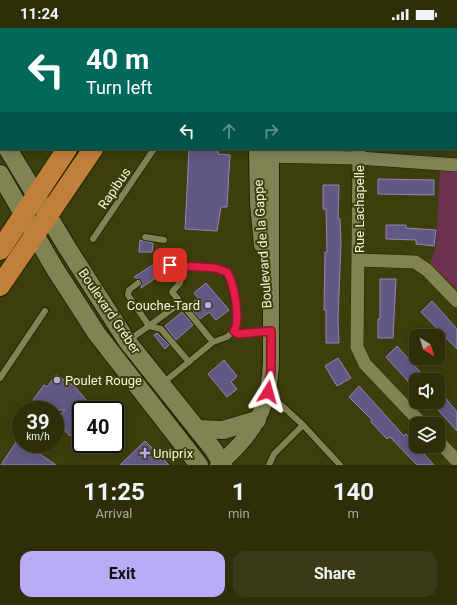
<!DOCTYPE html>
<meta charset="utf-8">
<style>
:root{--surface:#2d2f08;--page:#393b16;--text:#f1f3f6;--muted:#a7a99c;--line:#484a29;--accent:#b9abf7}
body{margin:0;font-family:Roboto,sans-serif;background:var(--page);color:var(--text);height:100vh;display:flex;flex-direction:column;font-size:15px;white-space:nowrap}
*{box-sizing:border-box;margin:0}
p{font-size:13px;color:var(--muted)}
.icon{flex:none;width:22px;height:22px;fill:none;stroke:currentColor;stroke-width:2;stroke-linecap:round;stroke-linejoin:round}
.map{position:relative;height:437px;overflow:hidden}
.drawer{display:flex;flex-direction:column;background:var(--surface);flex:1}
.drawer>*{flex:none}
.banner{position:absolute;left:0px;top:0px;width:457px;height:122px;box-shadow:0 2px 10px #0003,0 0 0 1px var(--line);background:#00695c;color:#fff;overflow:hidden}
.needle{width:26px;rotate:142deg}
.controls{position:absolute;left:409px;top:301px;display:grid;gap:8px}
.controls a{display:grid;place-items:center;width:36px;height:36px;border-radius:8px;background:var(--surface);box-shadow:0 2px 10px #0003,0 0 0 1px var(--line);font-size:20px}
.speed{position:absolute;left:12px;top:373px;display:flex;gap:8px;font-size:20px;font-weight:700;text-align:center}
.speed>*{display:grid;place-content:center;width:52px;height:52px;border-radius:50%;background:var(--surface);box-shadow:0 2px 10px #0003,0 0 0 1px var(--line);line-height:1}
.speed small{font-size:10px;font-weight:400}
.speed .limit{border:2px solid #111;border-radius:6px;background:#fff;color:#111}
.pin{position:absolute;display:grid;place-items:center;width:34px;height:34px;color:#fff;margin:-17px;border-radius:8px;box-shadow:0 2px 6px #0006}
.me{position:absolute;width:44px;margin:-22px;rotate:8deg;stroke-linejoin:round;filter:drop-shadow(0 0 3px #0008)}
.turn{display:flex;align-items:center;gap:14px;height:84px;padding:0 20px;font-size:18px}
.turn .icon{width:52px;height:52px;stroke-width:2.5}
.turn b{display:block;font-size:28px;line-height:34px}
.lanes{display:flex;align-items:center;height:38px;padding:0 20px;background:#0003;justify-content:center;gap:20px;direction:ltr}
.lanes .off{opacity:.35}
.eta{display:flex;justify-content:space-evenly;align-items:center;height:68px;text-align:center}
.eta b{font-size:24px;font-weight:700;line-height:28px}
.primary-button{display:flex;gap:8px;margin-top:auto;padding:8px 20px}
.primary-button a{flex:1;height:46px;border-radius:12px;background:var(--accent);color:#111;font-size:16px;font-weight:700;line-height:46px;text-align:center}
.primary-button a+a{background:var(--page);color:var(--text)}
.status{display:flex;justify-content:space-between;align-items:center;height:28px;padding:0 20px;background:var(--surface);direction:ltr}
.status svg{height:11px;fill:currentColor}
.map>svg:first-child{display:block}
.green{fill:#6c314d}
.building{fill:#615884;stroke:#9087b6}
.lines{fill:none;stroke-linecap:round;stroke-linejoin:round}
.service-casing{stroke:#232500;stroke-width:8}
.minor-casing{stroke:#232500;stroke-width:14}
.tertiary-casing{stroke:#232500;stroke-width:18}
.secondary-casing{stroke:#232500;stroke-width:20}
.primary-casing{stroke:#232500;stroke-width:22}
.service{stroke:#808453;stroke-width:6}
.minor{stroke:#808453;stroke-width:13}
.tertiary{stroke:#808453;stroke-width:16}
.secondary{stroke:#808453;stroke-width:18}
.primary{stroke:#c1803a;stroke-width:20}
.route-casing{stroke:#92132f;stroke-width:10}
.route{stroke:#e11d48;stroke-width:7}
.poi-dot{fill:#b9abf7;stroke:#3c3f0b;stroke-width:1.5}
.labels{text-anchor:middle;stroke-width:4;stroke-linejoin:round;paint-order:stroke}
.street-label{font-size:13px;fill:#f3f6db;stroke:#3c3f0b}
.poi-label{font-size:13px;fill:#f3f6db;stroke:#3c3f0b;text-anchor:start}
</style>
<div class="status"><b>11:24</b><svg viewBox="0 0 49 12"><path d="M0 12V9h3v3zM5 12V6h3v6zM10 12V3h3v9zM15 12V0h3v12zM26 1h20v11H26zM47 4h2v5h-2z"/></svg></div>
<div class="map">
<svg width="457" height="437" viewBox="0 0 457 437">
<rect width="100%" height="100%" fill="#3c3f0b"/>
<polygon class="green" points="440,140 457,141 457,262 430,235 436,219"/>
<g class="building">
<polygon points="189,121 218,121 218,126 230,127 227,179 221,179 217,203 185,201"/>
<polygon points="378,151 434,152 434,167 378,166"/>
<polygon points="323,157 339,157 338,191 340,191 341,214 338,292 339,315 326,315 326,282 324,282 325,224 327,224 326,181 323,181"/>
<polygon points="386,197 406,197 406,200 436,202 434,218 416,216 416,212 386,211"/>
<polygon points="140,212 153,215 152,224 139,224"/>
<polygon points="156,235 157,237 156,243 163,245 141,260 142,253 134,249"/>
<polygon points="380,251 396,251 393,310 378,310 378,291 380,291"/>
<polygon points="206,255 229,282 216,292 209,284 200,291 189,278 198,270 194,265"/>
<polygon points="432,273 457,301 457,321 421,284"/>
<polygon points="182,284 193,297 176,312 165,298"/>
<polygon points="157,305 169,317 165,321 154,307"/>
<polygon points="397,318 427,352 416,352 416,362 386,329"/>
<polygon points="338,330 351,350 337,358 325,338"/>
<polygon points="224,332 237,348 231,354 237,361 227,369 208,346"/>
<polygon points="56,347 74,358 95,382 81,382 81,397 70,408 55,392 65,382 32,382 37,375 33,372 44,357 47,359"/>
<polygon points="359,358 404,408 406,406 416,415 416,418 419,418 423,423 422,424 434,437 417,437 390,409 387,411 371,394 372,392 349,369"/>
<polygon points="438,361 457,384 457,403 431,374 438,374"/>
<polygon points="18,411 21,413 21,416 25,416 56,437 1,437"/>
<polygon points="145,413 169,437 120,437"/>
</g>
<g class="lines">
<g class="service-casing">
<g id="service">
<polyline points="234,1 234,0"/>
<polyline points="145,209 164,212"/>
<polyline points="93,211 154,121"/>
<polyline points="185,237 180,255 172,264 213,314"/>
<polyline points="160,241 174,236 215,240 224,243 231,254 238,292 234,303 227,309 213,314 163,355"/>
<polyline points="149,298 161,301 189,334"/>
<polyline points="149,298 180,275"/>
<polyline points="234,303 238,307 270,303"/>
<polyline points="129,312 149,298 128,267 129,262 138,255"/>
<polyline points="0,350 45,283"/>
<polyline points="266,370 279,375 303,397"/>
<polyline points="269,437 274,426 303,397 340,437"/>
</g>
</g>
<g class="minor-casing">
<g id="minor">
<polyline points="411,1 412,0"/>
<polyline points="359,121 357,319 365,336 422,396"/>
<polyline points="263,128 359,130 457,137"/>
<polyline points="359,232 415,234 427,242 457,273"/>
<polyline points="438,413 457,433"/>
</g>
</g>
<g class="tertiary-casing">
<g id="tertiary">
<polyline points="285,1 285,0"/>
<polyline points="257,121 258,176 262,217"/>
<path d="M218,437C253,408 269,381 271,335V121"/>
</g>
</g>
<g class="secondary-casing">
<g id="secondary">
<polyline points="0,107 1,108"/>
<polyline points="8,121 68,221 127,313 213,421 223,437"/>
<polyline points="0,146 55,241 97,306 199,437"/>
<polyline points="197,401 223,402 257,392"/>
</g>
</g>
<g class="primary-casing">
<g id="primary">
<polyline points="147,1 148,0"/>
<polyline points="174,1 174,0"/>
<polyline points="0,93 1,93"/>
<polyline points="0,222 67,121"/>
<polyline points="0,258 93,121"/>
</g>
</g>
<use href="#service" class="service"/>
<use href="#minor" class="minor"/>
<use href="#tertiary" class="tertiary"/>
<use href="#secondary" class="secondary"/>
<use href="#primary" class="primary"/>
</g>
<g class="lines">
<g class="route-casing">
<path id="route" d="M170,237L215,240L227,244C234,255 241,293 234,303L238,306L271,303V343L268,364"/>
</g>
<use href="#route" class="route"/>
</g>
<g class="poi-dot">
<circle cx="208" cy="277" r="4"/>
<circle cx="57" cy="352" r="4"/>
<path d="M143 419h4v4h4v4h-4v4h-4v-4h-4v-4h4z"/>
</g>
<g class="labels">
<g class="street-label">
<text transform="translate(114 160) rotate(-56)" y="5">Rapibus</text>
<text transform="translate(359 181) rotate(-90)" y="5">Rue Lachapelle</text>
<text transform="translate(262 216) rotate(-94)" y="5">Boulevard de la Gappe</text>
<text transform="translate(110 283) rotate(56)" y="5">Boulevard Gréber</text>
</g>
<g class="poi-label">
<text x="200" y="282" text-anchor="end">Couche-Tard</text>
<text x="65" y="357">Poulet Rouge</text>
<text x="153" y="430">Uniprix</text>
</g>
</g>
</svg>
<div class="controls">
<a><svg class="needle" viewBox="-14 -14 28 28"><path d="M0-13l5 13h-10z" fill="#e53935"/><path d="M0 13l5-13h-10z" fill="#a7a99c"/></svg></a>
<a><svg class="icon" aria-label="sound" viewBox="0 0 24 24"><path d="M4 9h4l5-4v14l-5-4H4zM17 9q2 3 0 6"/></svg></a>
<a><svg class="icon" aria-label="layers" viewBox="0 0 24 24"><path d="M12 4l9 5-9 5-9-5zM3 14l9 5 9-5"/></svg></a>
</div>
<div class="speed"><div>39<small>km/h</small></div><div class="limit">40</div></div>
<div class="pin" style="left:170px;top:237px;background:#d93025"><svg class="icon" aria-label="arrive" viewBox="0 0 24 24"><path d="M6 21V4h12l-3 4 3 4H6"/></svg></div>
<svg class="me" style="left:268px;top:364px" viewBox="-20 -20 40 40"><path d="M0-17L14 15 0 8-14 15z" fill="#e11d48" stroke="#fff" stroke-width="4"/></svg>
<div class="banner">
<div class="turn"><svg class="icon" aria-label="left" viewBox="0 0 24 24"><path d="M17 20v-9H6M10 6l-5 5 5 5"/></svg><div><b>40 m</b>Turn left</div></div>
<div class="lanes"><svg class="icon" aria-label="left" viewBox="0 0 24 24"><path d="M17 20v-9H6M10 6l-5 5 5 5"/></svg><svg class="icon off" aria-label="ahead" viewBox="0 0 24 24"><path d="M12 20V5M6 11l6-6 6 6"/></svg><svg class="icon off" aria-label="right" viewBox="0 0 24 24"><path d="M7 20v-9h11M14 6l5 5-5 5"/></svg></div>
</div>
</div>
<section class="drawer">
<div class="eta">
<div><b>11:25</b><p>Arrival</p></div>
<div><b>1</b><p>min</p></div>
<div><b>140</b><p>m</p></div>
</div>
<div class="primary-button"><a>Exit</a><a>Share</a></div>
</section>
